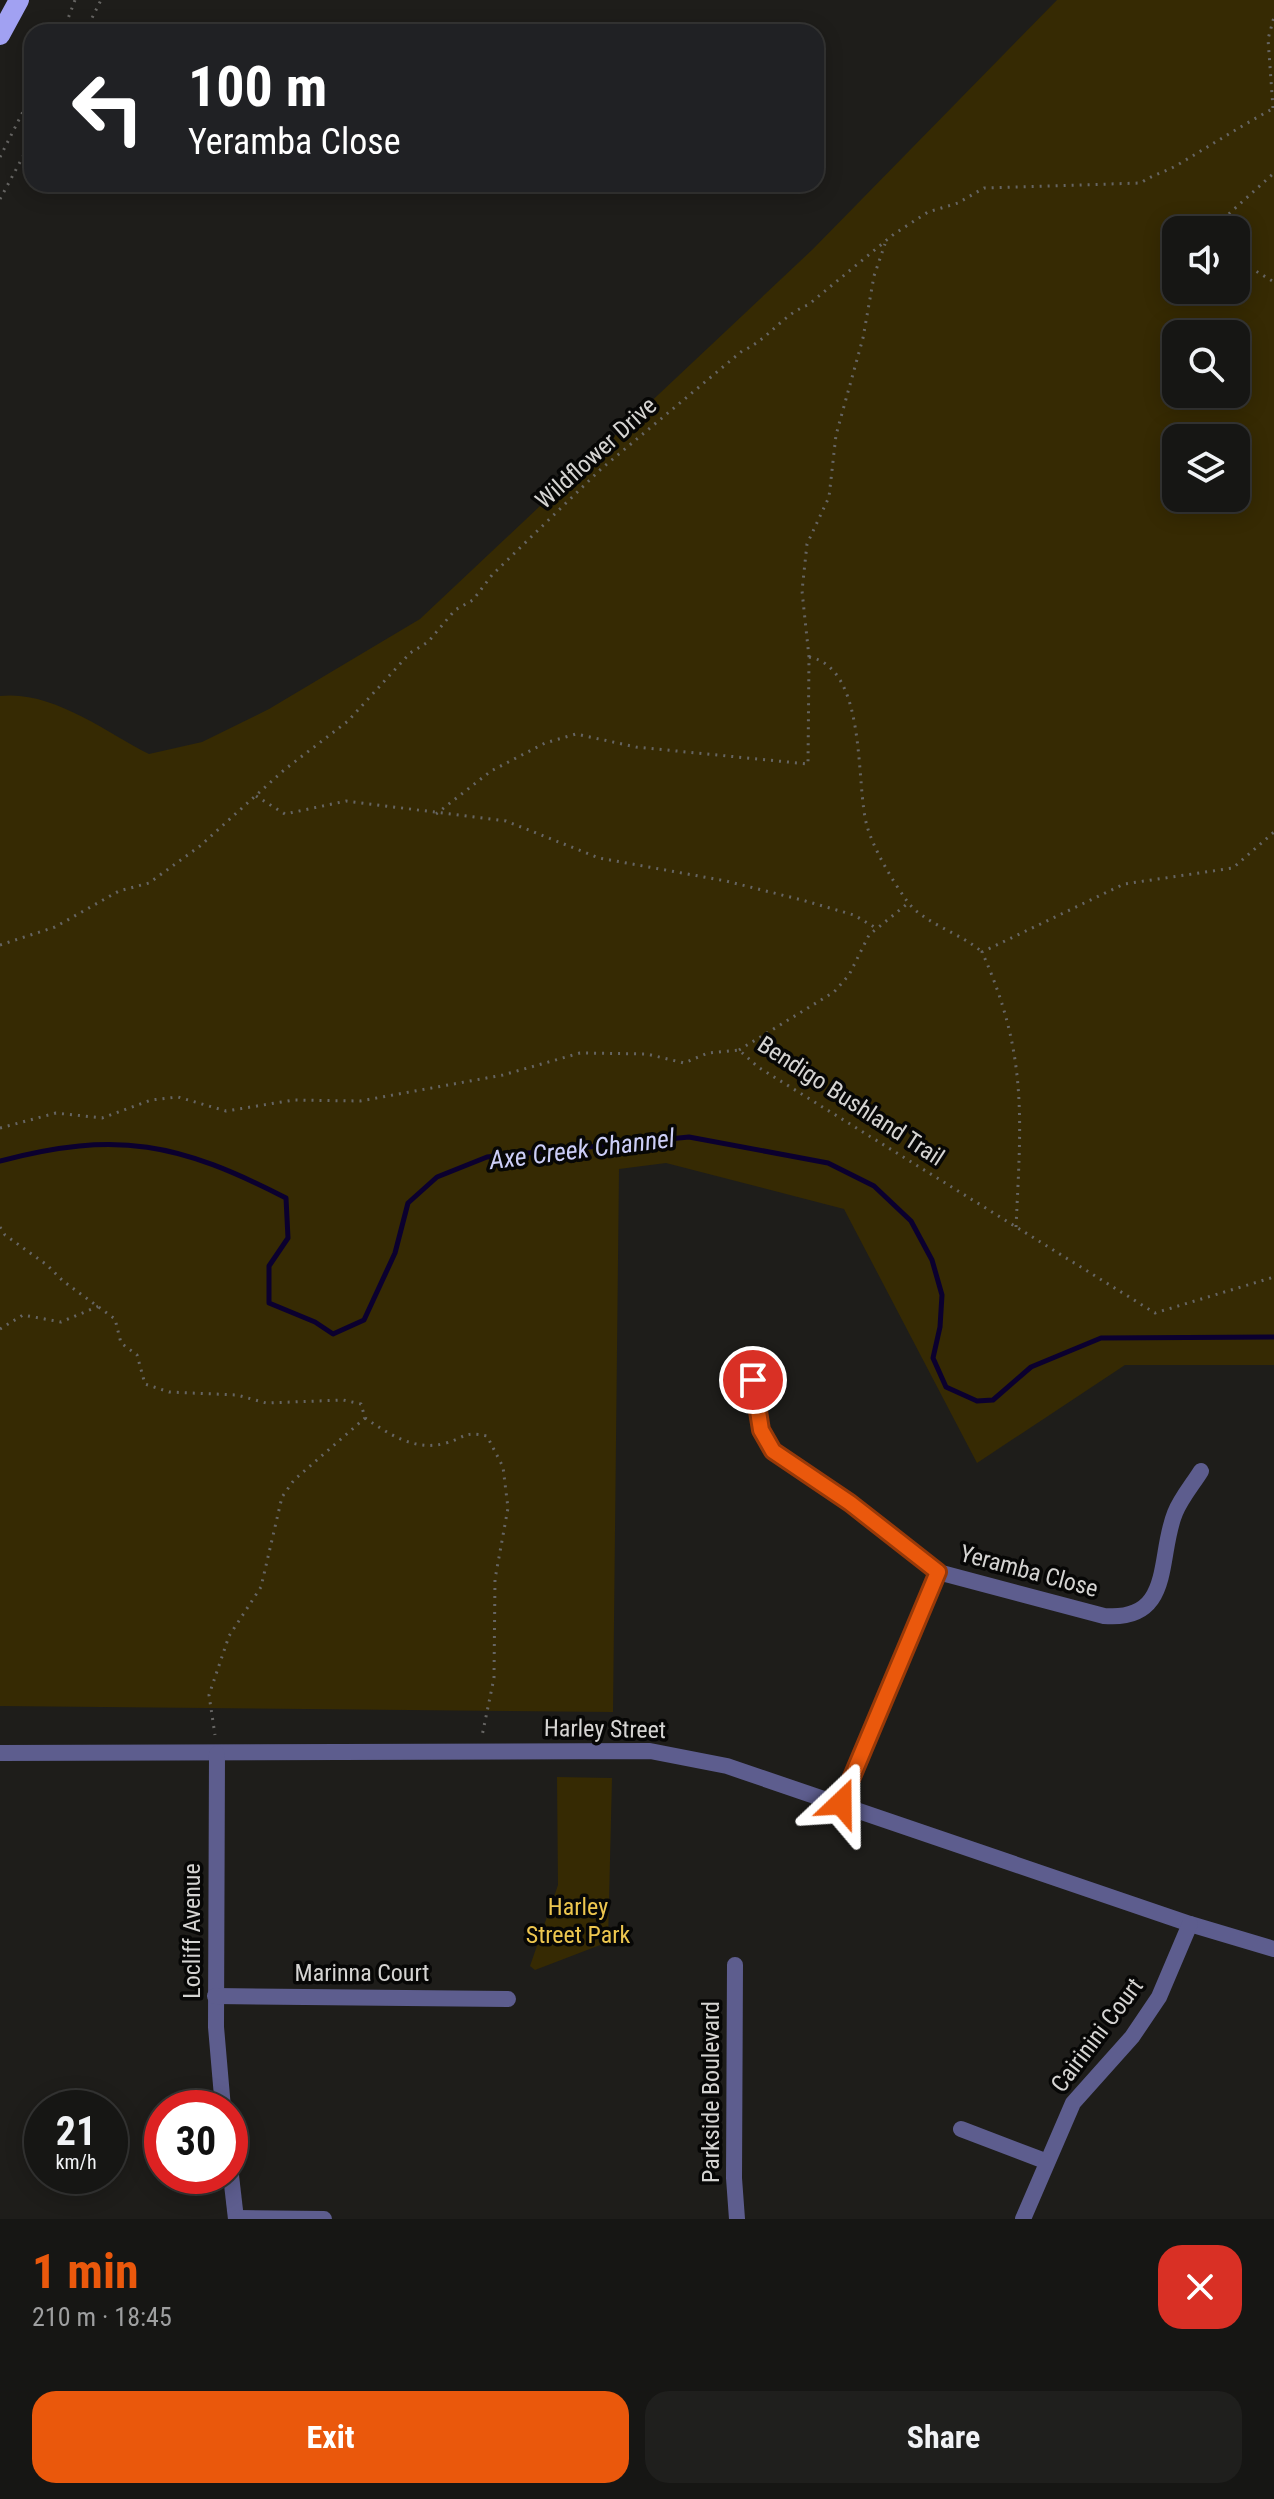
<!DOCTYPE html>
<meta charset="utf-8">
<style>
:root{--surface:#161614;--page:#1f1f1d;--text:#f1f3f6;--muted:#9e9fa0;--line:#353534;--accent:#ea580c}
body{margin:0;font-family:"Roboto Condensed",sans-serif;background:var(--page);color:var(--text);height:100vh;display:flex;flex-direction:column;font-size:30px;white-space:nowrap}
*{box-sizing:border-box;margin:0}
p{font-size:26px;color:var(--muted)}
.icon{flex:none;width:44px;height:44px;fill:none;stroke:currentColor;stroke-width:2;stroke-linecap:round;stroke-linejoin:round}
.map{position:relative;height:2219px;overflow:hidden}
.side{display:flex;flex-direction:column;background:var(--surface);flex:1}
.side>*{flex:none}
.hud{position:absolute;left:24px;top:24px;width:800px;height:168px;border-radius:24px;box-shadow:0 4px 20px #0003,0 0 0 2px var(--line);background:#202124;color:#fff;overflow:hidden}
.fabs{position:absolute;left:1162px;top:216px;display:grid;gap:16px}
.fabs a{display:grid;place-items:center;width:88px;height:88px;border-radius:16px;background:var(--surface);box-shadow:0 4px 20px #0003,0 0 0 2px var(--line);font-size:40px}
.speed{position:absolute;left:24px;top:2090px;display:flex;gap:16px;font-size:40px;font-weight:700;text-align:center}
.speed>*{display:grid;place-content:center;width:104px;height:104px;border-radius:50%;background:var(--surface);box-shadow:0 4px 20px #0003,0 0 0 2px var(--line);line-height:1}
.speed small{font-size:20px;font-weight:400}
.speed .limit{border:12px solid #d22;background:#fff;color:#111}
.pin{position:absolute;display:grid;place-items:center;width:68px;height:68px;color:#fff;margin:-34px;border:4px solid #fff;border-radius:50%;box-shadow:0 2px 8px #0007}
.me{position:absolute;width:88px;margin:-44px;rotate:23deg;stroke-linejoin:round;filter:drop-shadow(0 0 6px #0008)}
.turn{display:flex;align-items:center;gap:28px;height:168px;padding:0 32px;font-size:36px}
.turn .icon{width:104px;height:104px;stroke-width:2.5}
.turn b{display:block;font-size:56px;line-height:68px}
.round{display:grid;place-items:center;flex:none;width:84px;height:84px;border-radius:24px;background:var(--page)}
.overview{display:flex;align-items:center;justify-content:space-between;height:136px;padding:0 32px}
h1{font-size:48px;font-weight:700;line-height:60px;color:var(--accent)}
.primary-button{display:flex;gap:16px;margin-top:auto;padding:16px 32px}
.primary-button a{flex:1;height:92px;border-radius:24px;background:var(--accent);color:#fff;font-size:32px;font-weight:700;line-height:92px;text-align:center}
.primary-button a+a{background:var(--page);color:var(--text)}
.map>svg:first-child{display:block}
.green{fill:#362a03;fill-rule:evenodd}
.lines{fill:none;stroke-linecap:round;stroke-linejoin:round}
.stream{stroke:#0b002f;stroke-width:5}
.path{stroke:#666563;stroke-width:3;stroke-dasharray:2 6;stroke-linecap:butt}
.minor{stroke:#5d5d8e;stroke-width:16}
.primary{stroke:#a1a1f2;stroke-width:20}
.route-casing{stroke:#983908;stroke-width:20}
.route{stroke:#ea580c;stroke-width:14}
.labels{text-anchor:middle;stroke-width:7;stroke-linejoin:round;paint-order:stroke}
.street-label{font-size:24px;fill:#d5d4d2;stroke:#070706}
.park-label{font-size:24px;fill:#edc64f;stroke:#070706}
.water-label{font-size:26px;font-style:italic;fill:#cccef7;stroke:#070706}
</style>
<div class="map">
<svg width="1274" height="2219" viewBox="0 0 1274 2219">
<rect width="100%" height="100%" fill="#1e1d1a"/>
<g class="green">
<path d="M1057,0H1274V1365H1125L977,1463L844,1209L666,1163L619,1169L613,1712L0,1706V696C52,690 104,731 149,754L202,742L269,709L420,619L813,249ZM1176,230H1236V290H1176ZM1176,334H1236V394H1176ZM1176,438H1236V498H1176Z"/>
<polygon points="557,1777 612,1778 608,1942 535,1970 530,1966 558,1885"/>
</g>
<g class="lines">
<path class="stream" d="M0,1161C118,1130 179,1143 286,1198L288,1238L269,1266V1303L315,1322L333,1334L364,1320L395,1253L408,1203L437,1177L487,1157L689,1137L828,1163L874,1186L911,1221L932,1260L942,1295L940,1327L933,1358L946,1387L977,1401L993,1400L1031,1367L1101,1338L1274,1337"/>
<g class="path">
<polyline points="63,32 75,0"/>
<polyline points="85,32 101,0"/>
<polyline points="1273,108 1268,39 1274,17"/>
<polyline points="0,157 32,94"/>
<polyline points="0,199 32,140"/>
<polyline points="1211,230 1274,173"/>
<polyline points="1236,259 1274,282"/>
<path d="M809,657C868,668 855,784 867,826C874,850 892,880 907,901C924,924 961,933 982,952"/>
<polyline points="256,796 285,814 346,801 506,821 599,858 726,881 802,900 854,915 876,928"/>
<polyline points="436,814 491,771 545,743 576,734 636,747 808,764 809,657 802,591 807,544 829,497 836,435 863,338 874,276 885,244"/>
<path d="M0,945L55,927L119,891L149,883L200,846L284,770L348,721L410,653L428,642L455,610L473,600L492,575L601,469L742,351C768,340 783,314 808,305L894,234L928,212L958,203L984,188L1141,183C1153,174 1166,172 1179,164C1211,145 1241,126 1274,108"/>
<polyline points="739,1050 834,992 849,975 869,935 907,904"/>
<polyline points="0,1128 56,1113 102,1118 151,1100 178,1097 226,1111 294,1100 360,1101 503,1075 580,1053 647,1054 684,1063 708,1053 739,1050 758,1067 1155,1313 1274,1277"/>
<polyline points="0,1227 5,1235 47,1265 63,1281 115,1319 121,1343 137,1355 145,1384 169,1392 237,1395 266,1403 343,1400 361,1404 365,1418 294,1480 282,1497 261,1587 229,1636 209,1695 215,1735"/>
<path d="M1016,1227C1021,1119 1028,1054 982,952L1124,884L1233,868L1274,832"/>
<polyline points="0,1329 23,1315 61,1322 99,1306"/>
<path d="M365,1418C389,1434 415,1452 446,1443C466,1437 464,1431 487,1436L503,1467L508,1508L495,1579L494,1678L482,1736"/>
</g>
<g class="minor">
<polyline points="749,1355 761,1430 773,1451 850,1503 938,1572"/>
<polyline points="0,1753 650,1751 727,1766 1190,1924 1274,1949"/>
<polyline points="217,1754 216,2027 223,2108"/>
<path d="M841,1803L938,1572L1104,1616C1174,1622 1157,1557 1175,1513C1181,1498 1193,1484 1201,1471"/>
<polyline points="735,1965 734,2178 737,2219"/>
<polyline points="215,1996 508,1999"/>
<polyline points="961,2129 1045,2161"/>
<polyline points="230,2167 236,2219"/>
<polyline points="236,2218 324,2219"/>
<polyline points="1023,2219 1073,2103 1132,2037 1159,1997 1190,1924"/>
</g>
<polyline class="primary" points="0,35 19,0"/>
</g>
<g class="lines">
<g class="route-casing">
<polyline id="route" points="753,1380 761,1430 773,1451 850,1503 938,1572 841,1803"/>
</g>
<use href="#route" class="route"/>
</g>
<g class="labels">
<g class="street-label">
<text transform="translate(596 453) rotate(-42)" y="8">Wildflower Drive</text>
<text transform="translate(851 1101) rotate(33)" y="8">Bendigo Bushland Trail</text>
<text transform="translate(1029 1571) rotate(15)" y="8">Yeramba Close</text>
<text transform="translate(605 1729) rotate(1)" y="8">Harley Street</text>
<text transform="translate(192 1931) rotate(-90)" y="8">Locliff Avenue</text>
<text x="362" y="1981">Marinna Court</text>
<text transform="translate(1097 2035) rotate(-53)" y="8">Cairinini Court</text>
<text transform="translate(711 2092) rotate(-90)" y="8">Parkside Boulevard</text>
</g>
<g class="park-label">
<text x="578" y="1915">Harley<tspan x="578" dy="28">Street Park</tspan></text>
</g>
<g class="water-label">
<text transform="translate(582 1149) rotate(-7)" y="9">Axe Creek Channel</text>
</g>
</g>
</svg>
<div class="fabs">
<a><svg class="icon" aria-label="sound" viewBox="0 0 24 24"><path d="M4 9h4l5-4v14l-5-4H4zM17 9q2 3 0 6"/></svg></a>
<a><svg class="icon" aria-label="search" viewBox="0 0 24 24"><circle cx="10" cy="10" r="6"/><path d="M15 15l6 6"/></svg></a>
<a><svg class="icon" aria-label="layers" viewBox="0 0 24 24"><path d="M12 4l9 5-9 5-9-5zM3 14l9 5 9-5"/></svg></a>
</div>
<div class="speed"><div>21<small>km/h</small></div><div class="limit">30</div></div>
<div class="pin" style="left:753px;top:1380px;background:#d93025"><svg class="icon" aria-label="arrive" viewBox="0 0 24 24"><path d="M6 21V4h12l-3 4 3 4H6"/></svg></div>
<svg class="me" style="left:841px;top:1803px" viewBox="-20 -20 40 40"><path d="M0-17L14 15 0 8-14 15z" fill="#ea580c" stroke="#fff" stroke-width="4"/></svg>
<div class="hud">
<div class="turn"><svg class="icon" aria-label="left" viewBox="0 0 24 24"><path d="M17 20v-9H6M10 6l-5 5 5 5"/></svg><div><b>100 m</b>Yeramba Close</div></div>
</div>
</div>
<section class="side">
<div class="overview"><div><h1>1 min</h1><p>210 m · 18:45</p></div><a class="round" style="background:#d93025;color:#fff"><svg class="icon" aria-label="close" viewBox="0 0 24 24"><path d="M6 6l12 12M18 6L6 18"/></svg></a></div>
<div class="primary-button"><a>Exit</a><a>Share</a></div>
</section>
